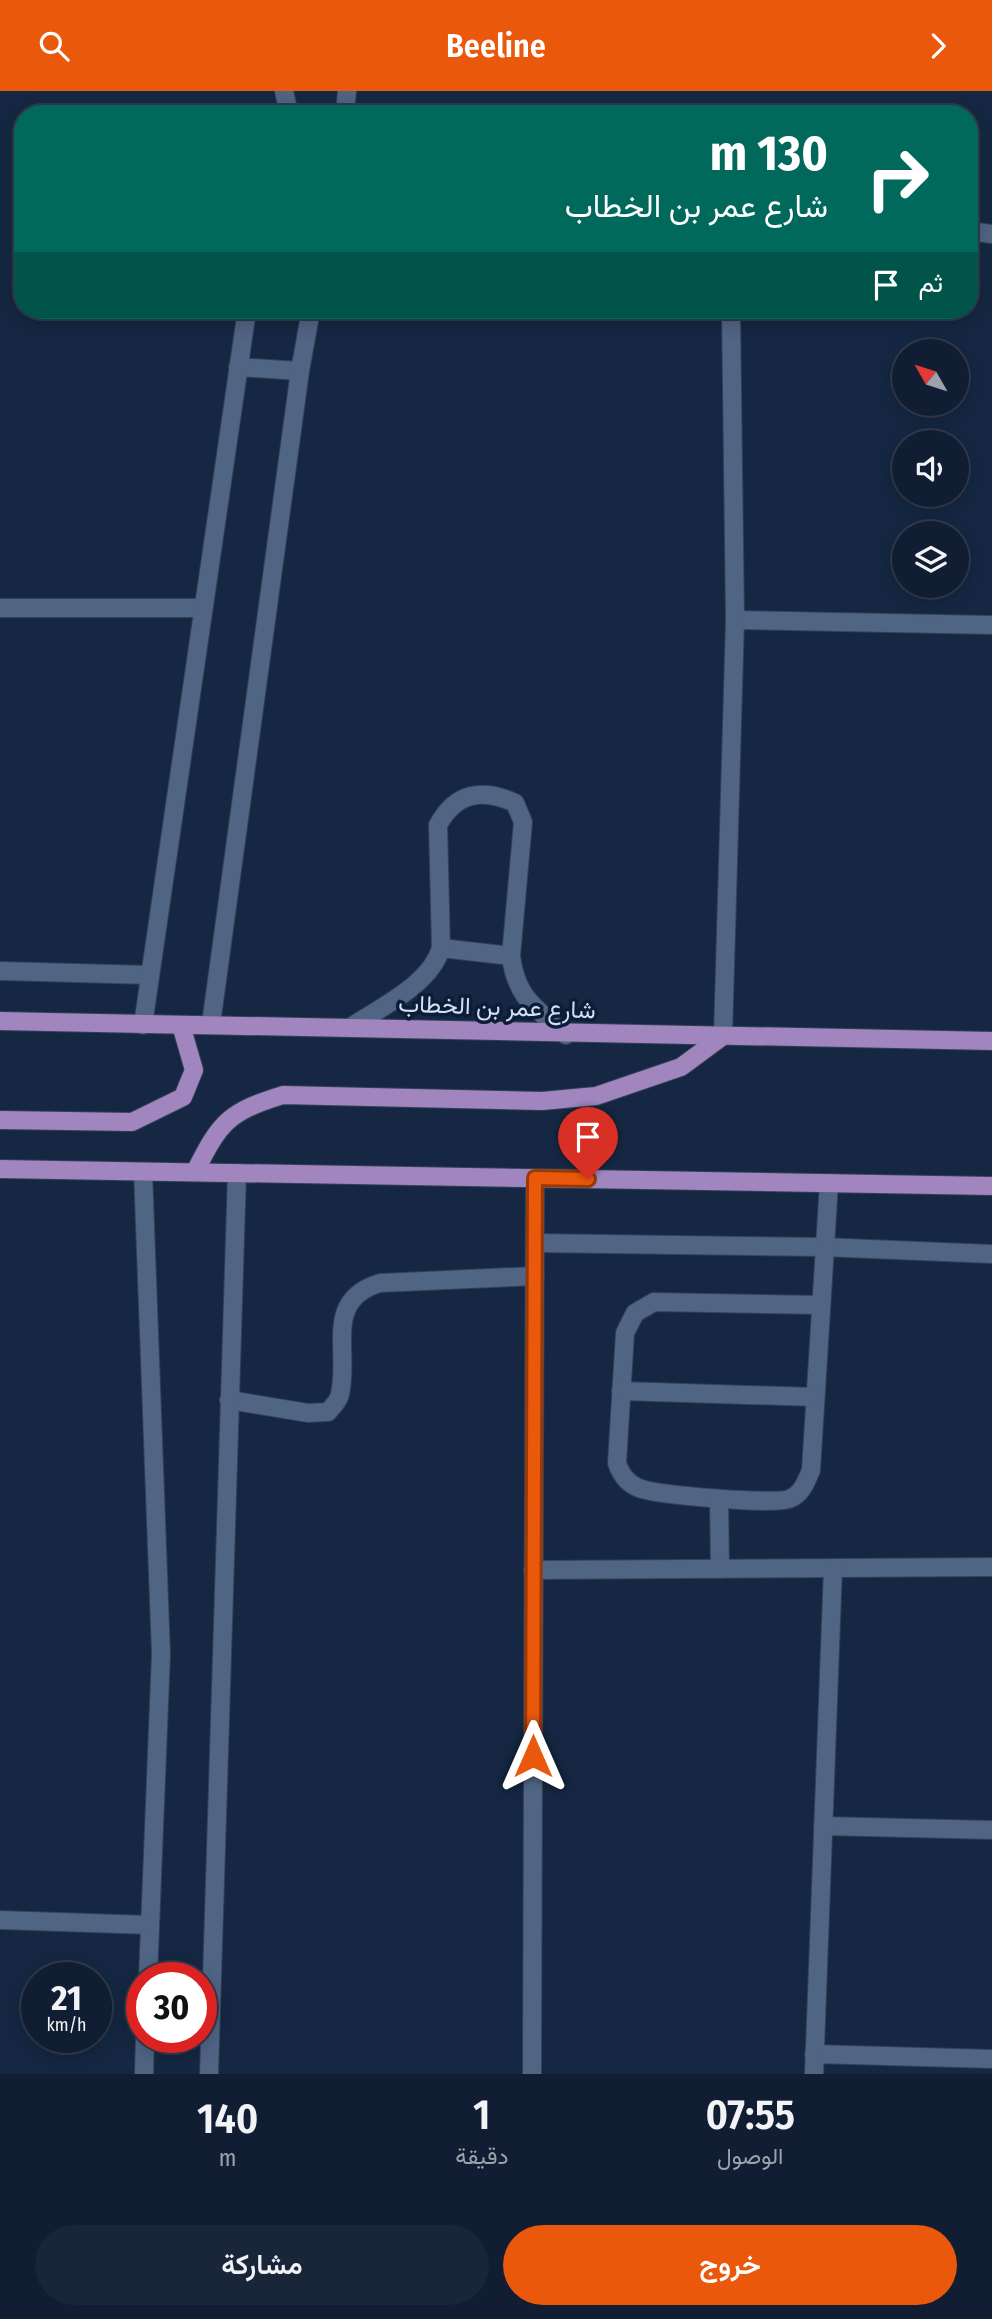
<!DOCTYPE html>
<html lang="ar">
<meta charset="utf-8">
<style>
:root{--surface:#101d32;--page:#19263a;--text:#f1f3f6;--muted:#9ca2ac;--line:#303b4d;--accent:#ea580c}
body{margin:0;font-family:"Fira Sans Condensed",Vazirmatn,sans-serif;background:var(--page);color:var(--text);direction:rtl;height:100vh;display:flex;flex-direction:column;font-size:26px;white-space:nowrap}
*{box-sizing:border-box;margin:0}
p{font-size:23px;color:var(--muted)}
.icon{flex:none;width:38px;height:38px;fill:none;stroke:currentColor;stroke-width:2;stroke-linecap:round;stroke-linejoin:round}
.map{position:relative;height:1983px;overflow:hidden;direction:ltr}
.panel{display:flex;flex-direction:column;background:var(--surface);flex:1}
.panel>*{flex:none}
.guide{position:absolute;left:14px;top:14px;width:964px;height:214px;border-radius:28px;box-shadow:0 4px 18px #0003,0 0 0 2px var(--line);direction:rtl;background:#00695c;color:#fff;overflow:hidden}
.needle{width:46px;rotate:309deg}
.tools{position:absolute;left:892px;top:248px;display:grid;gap:14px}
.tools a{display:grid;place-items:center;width:77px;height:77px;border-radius:50%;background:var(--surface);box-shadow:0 4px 18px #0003,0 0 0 2px var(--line);font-size:35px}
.speed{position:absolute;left:21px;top:1871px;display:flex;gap:14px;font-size:35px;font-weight:700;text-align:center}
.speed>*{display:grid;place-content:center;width:91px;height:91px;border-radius:50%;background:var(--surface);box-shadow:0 4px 18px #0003,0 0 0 2px var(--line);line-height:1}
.speed small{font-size:18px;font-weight:400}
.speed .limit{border:10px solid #d22;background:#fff;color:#111}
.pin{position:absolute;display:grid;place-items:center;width:60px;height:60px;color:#fff;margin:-72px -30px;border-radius:50% 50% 50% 0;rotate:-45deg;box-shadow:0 0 7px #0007}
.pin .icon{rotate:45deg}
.me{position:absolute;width:77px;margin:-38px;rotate:0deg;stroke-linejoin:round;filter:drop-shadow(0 0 5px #0008)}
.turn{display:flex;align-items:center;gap:24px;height:147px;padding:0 35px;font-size:32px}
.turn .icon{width:91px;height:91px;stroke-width:2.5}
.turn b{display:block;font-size:49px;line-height:60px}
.then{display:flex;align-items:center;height:66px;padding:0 35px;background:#0003;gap:14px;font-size:26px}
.eta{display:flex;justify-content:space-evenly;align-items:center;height:119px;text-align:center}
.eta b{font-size:42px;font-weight:600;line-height:49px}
.action{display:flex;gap:14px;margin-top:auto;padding:14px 35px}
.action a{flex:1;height:80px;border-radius:42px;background:var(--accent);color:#fff;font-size:28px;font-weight:600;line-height:80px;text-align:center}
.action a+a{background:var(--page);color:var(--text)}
header{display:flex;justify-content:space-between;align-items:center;height:91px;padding:0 35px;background:var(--accent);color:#fff;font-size:32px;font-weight:600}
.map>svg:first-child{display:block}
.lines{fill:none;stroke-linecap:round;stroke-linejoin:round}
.minor-casing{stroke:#344058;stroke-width:20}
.major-casing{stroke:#344058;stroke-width:20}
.minor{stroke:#506484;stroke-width:18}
.major{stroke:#a085be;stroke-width:18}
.route-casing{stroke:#983908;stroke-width:18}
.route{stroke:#ea580c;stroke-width:12}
.labels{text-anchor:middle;stroke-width:7;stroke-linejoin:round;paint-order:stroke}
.street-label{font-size:24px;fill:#d3dff2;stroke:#0b1d37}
</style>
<header><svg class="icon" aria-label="forward" viewBox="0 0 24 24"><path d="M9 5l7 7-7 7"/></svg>Beeline<svg class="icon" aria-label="search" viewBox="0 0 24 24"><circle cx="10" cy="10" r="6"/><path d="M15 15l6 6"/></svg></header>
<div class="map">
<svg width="992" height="1983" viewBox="0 0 992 1983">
<rect width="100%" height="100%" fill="#152742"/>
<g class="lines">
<g class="minor-casing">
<g id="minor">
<polyline points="284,0 289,23"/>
<polyline points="345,23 347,0"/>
<polyline points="970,140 992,143"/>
<polyline points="238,276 300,280"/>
<polyline points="0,517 203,517"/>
<polyline points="735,529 992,534"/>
<polyline points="441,857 511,865"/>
<polyline points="0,880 150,884"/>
<polyline points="211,933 300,280 311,219"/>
<polyline points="143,934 247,219"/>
<path d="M351,936C381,916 431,893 441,857L438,734C456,701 483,697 515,712L523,731L511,865C516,907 536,917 566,944"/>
<polyline points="723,945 735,529 731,219"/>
<polyline points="143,1081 161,1563 148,1886"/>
<polyline points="535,1152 822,1156 992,1163"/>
<path d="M819,1214L654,1211L635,1222L625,1242L617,1372C621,1384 628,1394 642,1398C660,1404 774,1414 789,1408C802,1403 806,1391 811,1379L829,1092"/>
<polyline points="621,1300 815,1306"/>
<path d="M229,1309L308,1322L328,1321C332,1316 339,1310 340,1303C350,1259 323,1209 380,1192L535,1185"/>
<polyline points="719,1408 720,1478"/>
<polyline points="533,1479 992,1476"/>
<polyline points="823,1735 992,1739"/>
<polyline points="0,1829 150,1834"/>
<polyline points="814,1963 992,1968"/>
<polyline points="144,1983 145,1946"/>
<polyline points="209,1983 237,1082"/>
<polyline points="532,1983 535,1087"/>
<polyline points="814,1983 833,1477"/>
</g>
</g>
<g class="major-casing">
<g id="major">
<polyline points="0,930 992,950"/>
<polyline points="0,1029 132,1031 183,1006 194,979 181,934"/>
<polyline points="0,1078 992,1095"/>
<path d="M195,1081C220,1031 228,1021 283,1004L542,1010L596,1005L681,976L723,945"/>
</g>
</g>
<use href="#minor" class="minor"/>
<use href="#major" class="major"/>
</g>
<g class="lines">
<g class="route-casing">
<polyline id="route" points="533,1665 535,1087 588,1088"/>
</g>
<use href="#route" class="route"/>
</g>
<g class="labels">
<g class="street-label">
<text transform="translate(497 916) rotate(2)" y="8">شارع عمر بن الخطاب</text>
</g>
</g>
</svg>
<div class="tools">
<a><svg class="needle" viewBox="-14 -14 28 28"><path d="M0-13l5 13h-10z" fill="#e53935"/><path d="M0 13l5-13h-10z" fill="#9ca2ac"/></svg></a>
<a><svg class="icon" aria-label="sound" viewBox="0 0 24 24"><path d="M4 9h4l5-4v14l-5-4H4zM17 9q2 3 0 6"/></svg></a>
<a><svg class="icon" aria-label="layers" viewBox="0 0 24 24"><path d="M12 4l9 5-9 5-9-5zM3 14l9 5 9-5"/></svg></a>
</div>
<div class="speed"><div>21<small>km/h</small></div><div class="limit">30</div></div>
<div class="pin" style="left:588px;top:1088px;background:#d93025"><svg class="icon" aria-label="arrive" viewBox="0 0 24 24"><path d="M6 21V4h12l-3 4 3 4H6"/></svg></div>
<svg class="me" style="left:533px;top:1665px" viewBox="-20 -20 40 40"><path d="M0-17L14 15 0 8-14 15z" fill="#ea580c" stroke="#fff" stroke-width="4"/></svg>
<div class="guide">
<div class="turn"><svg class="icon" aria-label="right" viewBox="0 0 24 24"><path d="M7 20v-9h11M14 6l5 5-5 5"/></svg><div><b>130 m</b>شارع عمر بن الخطاب</div></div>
<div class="then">ثم<svg class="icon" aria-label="arrive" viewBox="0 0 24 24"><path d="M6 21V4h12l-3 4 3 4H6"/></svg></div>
</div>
</div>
<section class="panel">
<div class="eta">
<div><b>07:55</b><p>الوصول</p></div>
<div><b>1</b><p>دقيقة</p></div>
<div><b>140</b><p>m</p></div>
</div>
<div class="action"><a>خروج</a><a>مشاركة</a></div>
</section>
